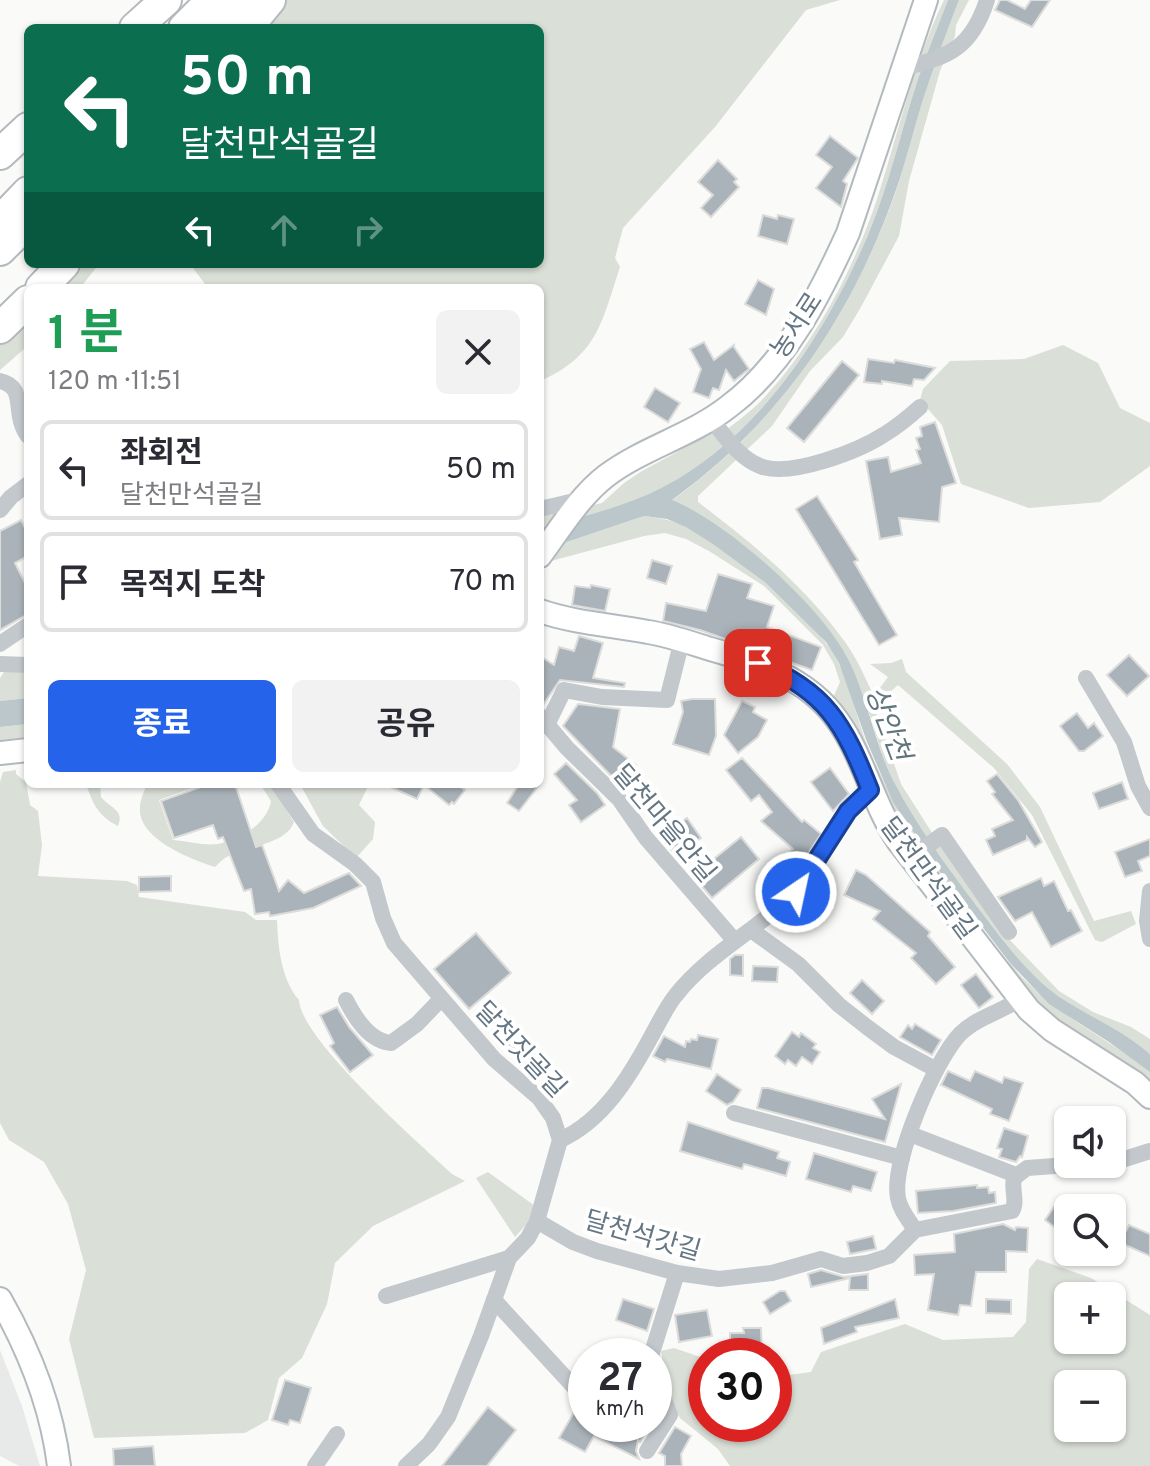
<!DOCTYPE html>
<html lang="ko">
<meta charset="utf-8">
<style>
:root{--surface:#fff;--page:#f2f2f3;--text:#2b2b33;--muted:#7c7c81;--line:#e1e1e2;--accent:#2563eb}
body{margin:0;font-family:Overpass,"Noto Sans KR",sans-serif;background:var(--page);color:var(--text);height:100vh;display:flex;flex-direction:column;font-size:30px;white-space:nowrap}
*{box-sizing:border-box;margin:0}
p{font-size:26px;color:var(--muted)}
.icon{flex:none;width:44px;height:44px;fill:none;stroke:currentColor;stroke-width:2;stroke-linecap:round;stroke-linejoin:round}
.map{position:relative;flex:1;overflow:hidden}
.panel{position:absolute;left:24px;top:284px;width:520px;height:504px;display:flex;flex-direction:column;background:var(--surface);border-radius:12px;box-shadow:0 2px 6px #0004}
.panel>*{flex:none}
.banner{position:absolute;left:24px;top:24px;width:520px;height:244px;border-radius:12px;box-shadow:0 2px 6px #0004;background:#0b6e4f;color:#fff;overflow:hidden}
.tools{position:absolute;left:1054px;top:1106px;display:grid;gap:16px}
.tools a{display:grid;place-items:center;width:72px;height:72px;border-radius:12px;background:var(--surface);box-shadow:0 2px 6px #0004;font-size:40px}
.speed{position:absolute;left:568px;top:1338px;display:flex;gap:16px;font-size:40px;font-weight:700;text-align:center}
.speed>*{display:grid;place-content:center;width:104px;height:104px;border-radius:50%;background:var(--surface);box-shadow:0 2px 6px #0004;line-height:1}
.speed small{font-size:20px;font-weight:400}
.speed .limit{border:12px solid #d22;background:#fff;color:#111}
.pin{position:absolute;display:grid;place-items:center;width:68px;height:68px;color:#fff;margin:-34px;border-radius:16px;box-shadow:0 4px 12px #0006}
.me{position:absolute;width:88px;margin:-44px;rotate:34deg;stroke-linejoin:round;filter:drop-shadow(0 0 6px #0008)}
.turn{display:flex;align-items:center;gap:28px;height:168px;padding:0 24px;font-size:36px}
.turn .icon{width:104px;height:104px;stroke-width:2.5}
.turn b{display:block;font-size:56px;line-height:68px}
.lanes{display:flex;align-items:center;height:76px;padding:0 24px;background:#0003;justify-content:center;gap:40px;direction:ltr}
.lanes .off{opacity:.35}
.round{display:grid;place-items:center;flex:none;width:84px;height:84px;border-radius:12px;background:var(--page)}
.head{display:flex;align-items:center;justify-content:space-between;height:136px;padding:0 24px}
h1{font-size:48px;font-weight:700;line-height:60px;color:#1e9e55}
.cta{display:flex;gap:16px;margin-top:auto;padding:16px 24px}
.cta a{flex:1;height:92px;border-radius:12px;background:var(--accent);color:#fff;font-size:32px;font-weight:700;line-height:92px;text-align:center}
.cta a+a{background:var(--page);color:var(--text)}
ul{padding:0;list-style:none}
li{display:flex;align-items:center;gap:24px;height:100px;margin:0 16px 12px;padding:0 8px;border:4px solid var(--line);border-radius:12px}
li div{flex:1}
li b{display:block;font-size:30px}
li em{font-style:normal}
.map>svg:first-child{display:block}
.built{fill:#e8e9e9}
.green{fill:#dadfd7;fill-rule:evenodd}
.water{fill:#bbc7cb}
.building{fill:#aab3b9;stroke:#dcdcda;stroke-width:2}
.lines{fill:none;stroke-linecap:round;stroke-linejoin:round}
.secondary-casing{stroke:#b3babf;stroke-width:26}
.highway-casing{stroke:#b4b9bd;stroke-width:34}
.street{stroke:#c3c8cc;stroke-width:16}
.secondary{stroke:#fff;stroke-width:22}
.highway{stroke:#fff;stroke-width:30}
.route-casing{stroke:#184099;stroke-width:20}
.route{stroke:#2563eb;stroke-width:14}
.labels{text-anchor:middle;stroke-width:8;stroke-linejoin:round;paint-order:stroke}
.street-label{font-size:26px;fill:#657683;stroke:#fff}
.water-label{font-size:28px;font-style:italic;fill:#60757c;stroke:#fff}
</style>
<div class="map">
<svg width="1150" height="1466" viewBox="0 0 1150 1466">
<rect width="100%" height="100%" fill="#fafaf8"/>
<polygon class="built" points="0,1350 22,1406 40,1466 19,1466 0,1456"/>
<g class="green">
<path d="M284,0H840L806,10L715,127L623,228L615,258L620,267C602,321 598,356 540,381V288H208L190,264H540V28H259Z"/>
<path d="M944,0H948C938,26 927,52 918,79C901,131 889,185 868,235C826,333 759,438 661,488C624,507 580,517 540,528V517L602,503L624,483L642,471L712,433L719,436C733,424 748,414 761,401C813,346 852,273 876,202C898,135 913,64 944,0Z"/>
<path d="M959,0H969L956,25L955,36L940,71L909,181L899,236L861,307L843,337L810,371L772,426L698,496V502C752,543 805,586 845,642C857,658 865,678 874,696L888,677L870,664L891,663L902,659L906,672L1007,764L1040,807L1094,921L1131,911L1136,924L1102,942L1095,940L1032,815L994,768L898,685L874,706L901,784L941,847L1006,936L1059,991L1093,1012L1131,1027L1150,1039V1054C1123,1030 1088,1016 1058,996C1032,977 1011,951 992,926C957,880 919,831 893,780C877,748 871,710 856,678C828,615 736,525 671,501C779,424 852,315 896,191C906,162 913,132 922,103C933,68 946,34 959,0Z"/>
<polygon points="75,264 99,264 80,288 54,288"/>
<polygon points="28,317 28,351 24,349 0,370 0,344"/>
<polygon points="1063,345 1098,363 1120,408 1150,423 1150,466 1100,502 1029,508 961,484 942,425 920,400 923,389 950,361 1024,359"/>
<path d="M644,516C659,518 672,520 685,526C732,549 815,616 838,662C851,686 856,716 866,742C885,788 908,828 938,868C966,906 994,949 1028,983C1063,1019 1111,1040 1150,1072V1081L1057,1021L1040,1006L900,827L833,698L840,682L834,664L823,645L764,586L709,551L686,539L665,533L644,536L540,564V551Z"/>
<polygon points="4,672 28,672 28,698 0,701 0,678"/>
<polygon points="28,724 28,737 0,740 0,727"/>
<path d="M16,770V774L26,782L30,805L38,811L42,845L38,876L127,881L137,885L139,897L245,912L256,920H277C278,947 281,979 299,1000C301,1040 419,1143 452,1174L465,1181L373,1226L335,1263L327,1304L302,1358L279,1378L268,1420L245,1433L94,1438L69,1339L86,1270L68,1204L44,1162L9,1140L0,1123V782L3,772Z"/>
<path d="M86,784H100L101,797C110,808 125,810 118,826C98,816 93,804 86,784Z"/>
<path d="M147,784H198V786L159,800L173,840C186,841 205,846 218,844C241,839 267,824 271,801L260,784H271L294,822C286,844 251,845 231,855C225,857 220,862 215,867C191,859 138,839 140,808C140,800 144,792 147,784Z"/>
<polygon points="300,784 369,784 359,805 375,822 373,839 356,858 323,826"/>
<polygon points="488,1172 535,1206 526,1225 515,1237 476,1178"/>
<path d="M1037,1259L1091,1278L1150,1315V1466H730L718,1449L680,1418L668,1398L661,1351L674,1348L706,1359V1424H774V1377L811,1372L821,1352L905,1324L943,1340L1013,1337L1026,1322L1029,1269ZM1068,1296H1112V1340H1068ZM1068,1384H1112V1428H1068Z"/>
</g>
<g class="water">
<path d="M948,0H959C946,34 933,68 922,103C913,132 906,162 896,190C852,316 780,422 672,500C727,522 823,607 849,661C868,699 874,742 893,780C919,831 957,880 992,926C1011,951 1032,977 1058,996C1088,1016 1123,1030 1150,1054V1072L1109,1042L1049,1004L1010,963L938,869L893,802L867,742L839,663L826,642L766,583L713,544L686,527L667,519L644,516L540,551V528C580,517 624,507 661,488C759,438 826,333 868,235C889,185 901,131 918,79C927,52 938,26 948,0Z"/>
<polygon points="28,698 28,724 0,727 0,701"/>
</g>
<g class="building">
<polygon points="1000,0 1007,0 1025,9 1031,0 1050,0 1032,27 995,10"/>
<polygon points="830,136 858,158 843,181 847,184 841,207 816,188 832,167 816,155"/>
<polygon points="718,160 737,179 734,182 739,187 711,217 701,208 713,195 698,182"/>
<polygon points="763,215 777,219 778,215 794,219 787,244 758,236"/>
<polygon points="758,280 774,289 766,315 745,304"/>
<polygon points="704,342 714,360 734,345 734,347 749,369 734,381 726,370 719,390 713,388 709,398 693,392 701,369 690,349"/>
<polygon points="868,359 894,363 895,360 935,368 924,380 914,379 912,386 882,381 882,384 864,382"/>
<polygon points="842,361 859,375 804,442 787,428"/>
<polygon points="655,388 680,403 668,422 644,407"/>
<polygon points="935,422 956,483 942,487 939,522 899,518 902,535 880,539 866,461 888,457 891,472 921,463 916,450 920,449 916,438 922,436 920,427"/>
<polygon points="817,496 858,560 854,562 897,635 879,645 796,509"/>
<polygon points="21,520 28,534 28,556 15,563 28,589 28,614 0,630 0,531"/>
<polygon points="652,560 672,566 666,584 647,578"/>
<polygon points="718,574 752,584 747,598 774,606 767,627 821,647 812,670 700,630 663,621 666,603 706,611"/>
<polygon points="591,585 610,589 605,611 572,605 575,586 590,588"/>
<polygon points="579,636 603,643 593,678 625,683 624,687 560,680 543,705 540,705 540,656 554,665 559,647 574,651"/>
<polygon points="1129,655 1149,676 1127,696 1107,675"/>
<polygon points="692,699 715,699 716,736 709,755 673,744 683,712 681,701"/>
<polygon points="742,701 755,707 753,712 767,720 758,737 738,753 724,735"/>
<polygon points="578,704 620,709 613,747 636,765 620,785 563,726"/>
<polygon points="1077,713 1088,728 1094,723 1103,736 1084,751 1079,751 1060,726"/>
<polygon points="742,758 802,822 804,820 821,834 790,881 775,865 793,849 761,821 772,812 759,795 751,801 726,770"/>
<polygon points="566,763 597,793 605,805 581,822 569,805 577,800 554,774"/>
<polygon points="830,768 849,794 833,811 811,782"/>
<polygon points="997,774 1018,800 1042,842 1035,847 1027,837 1027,840 993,855 986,840 995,836 992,829 1013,820 992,794 995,792 987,781"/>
<polygon points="1122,782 1128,799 1099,809 1093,793"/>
<polygon points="200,784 235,784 256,847 262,845 279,891 288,880 304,893 349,873 361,886 313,908 270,916 269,912 255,914 251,889 244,891 223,837 218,839 213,825 174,838 161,801 201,787"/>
<polygon points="384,784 457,784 465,790 454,804 452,802 449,805 424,785 417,799"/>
<polygon points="519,784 540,784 519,811 507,803"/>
<polygon points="687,818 701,838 676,856 661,837"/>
<polygon points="741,837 759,859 712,898 693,876"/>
<polygon points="1150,839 1150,856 1138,861 1142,871 1125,877 1115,852"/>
<polygon points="856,870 866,875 930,932 928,936 955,967 936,984 911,958 916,953 873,919 880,911 844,895"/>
<polygon points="171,876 171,891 139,892 139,877"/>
<polygon points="1041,878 1044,886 1054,881 1068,911 1071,910 1082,931 1051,947 1032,912 1015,921 998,897"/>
<polygon points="476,933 511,973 469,1009 434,969"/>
<polygon points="735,955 743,955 743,976 730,975 730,959"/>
<polygon points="753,966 778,967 777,982 752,981"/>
<polygon points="976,974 993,997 979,1008 961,985"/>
<polygon points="862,980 884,1001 872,1014 850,993"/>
<polygon points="337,1007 349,1027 373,1055 350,1072 330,1046 334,1043 320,1015"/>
<polygon points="915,1024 941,1040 932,1055 900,1037 908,1025 912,1029"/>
<polygon points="511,1027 534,1048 522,1062 498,1041"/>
<polygon points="792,1032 799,1037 801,1033 816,1044 813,1048 820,1052 812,1064 802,1057 796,1066 788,1060 785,1064 775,1056"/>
<polygon points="698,1035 718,1039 711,1069 667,1059 665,1062 653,1056 664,1036 685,1047 686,1041 690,1042 691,1039 697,1040"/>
<polygon points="948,1071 970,1081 975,1071 1002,1083 1004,1077 1023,1083 1009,1121 990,1114 992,1109 941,1085"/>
<polygon points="717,1074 741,1090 733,1102 727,1105 706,1091"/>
<polygon points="901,1084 885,1142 757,1108 762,1088 768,1088 885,1119 872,1099"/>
<polygon points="688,1122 779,1152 777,1158 790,1162 786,1176 744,1164 742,1169 680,1151"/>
<polygon points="1004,1128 1028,1136 1022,1157 1020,1156 1016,1162 999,1157 1002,1149 997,1148"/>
<polygon points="814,1153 877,1172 871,1191 853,1186 851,1192 806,1179"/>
<polygon points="977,1185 977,1188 988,1187 989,1193 995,1192 996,1203 953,1211 918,1213 916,1191"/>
<polygon points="1056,1204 1068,1212 1068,1237 1045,1220"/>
<polygon points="1112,1223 1126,1231 1129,1225 1150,1234 1150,1256 1112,1239"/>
<polygon points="1003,1224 1015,1230 1016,1227 1028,1228 1027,1252 1006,1251 1006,1272 976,1272 971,1306 960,1305 958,1315 928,1310 934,1274 915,1275 914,1255 955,1252 954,1234"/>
<polygon points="873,1236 876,1249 850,1254 847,1242"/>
<polygon points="821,1270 844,1277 868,1274 868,1290 849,1290 850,1278 811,1287 808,1274"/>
<polygon points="780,1291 785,1291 791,1301 770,1314 763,1302"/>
<polygon points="623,1299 654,1309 647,1331 616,1320"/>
<polygon points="895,1299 899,1318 855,1327 857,1332 824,1344 821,1328"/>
<polygon points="986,1299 1011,1300 1011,1314 986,1313"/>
<polygon points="707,1310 712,1336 679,1342 675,1315"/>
<polygon points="743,1328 761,1328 762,1354 730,1355 730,1333 744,1333"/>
<polygon points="285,1380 311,1388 300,1423 290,1420 288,1425 272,1420"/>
<polygon points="488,1407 516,1430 487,1466 442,1466"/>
<polygon points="574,1412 586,1419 586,1424 608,1424 621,1431 609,1424 651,1424 640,1442 638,1440 636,1451 639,1459 594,1436 585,1452 559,1438"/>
<polygon points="675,1427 691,1436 681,1454 682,1466 665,1466 665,1456 659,1453"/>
<polygon points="153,1446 155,1466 114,1466 113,1449"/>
</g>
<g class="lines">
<g class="secondary-casing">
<g id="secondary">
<path d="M540,556C560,529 579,497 606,476C643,448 691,436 728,407C784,366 820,295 848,233L926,0"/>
<path d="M540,611C575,623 612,625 648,632C668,635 688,642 707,648C756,662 807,676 838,721C864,758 873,804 898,841L1029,1010L1052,1030L1135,1083L1150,1097"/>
<polyline points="0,753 28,750"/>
<path d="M0,1299C29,1350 52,1408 59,1466"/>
</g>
</g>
<g class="highway-casing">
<g id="highway">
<polyline points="135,28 166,0"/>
<polyline points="184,28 212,0"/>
<polyline points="217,28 245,0"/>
<polyline points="247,28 270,0"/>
<polyline points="0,154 28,128"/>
<polyline points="0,221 28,192"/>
<polyline points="0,250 28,222"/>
<polyline points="41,288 64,264"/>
<polyline points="0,328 28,301"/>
</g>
</g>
<g class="street">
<path d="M903,68C950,57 972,47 987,0"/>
<path d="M0,381C28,387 11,414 28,436"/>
<path d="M711,419C725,436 739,458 760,466C790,478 859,451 885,434C898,426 909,417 920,407"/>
<polyline points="540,509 583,499"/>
<polyline points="0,510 11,497 28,484"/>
<polyline points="0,644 28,625"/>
<polyline points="0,664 28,665"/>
<polyline points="1086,678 1124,742 1138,786 1150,808"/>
<polyline points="540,716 567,748 619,799 646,838 734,940"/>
<polyline points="548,723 564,690 602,697 667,700 682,640"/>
<polyline points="278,784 313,834 355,864 373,882 383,918 394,943 494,1059 539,1098 553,1118 560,1140 537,1221 528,1238 509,1258 481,1336 448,1417 429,1444 406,1466"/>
<polyline points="911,858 942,835 1009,932"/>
<polyline points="1150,891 1147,921 1150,939"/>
<polyline points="751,930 798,964 839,1005 867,1027 894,1047 935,1069"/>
<path d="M346,1000C355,1018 369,1041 391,1043L417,1024L441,999"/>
<polyline points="734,1113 902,1158"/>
<polyline points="910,1134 1016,1175"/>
<path d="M560,1140C603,1121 630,1076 651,1037C659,1023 666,1007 676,995C709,953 758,930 795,892C825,862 835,815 870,790"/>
<polyline points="1112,1163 1150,1151"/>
<path d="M537,1221L573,1242L597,1251L677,1273L719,1279L772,1273L821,1259L843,1266L867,1263L889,1256L915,1230L1012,1211C1018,1202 1011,1189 1014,1178L1027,1168L1082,1164"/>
<path d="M915,1230C909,1220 900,1210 898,1198C891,1162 935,1060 960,1034C976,1018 1000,1012 1019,1000"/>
<polyline points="386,1296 509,1258"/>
<polyline points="494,1300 586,1400"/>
<polyline points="651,1356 677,1273"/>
<polyline points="647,1451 670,1415 654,1374"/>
<polyline points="315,1466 337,1434"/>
</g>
<use href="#secondary" class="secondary"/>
<use href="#highway" class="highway"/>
</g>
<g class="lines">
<g class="route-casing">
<path id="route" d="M758,663C826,691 844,724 870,790L848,811L796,892"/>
</g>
<use href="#route" class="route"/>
</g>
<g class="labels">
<g class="street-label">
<text transform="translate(796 325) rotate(-57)" y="9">농서로</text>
<text transform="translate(665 823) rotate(50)" y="9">달천마을안길</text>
<text transform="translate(929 878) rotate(54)" y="9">달천만석골길</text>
<text transform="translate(521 1049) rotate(47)" y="9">달천짓골길</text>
<text transform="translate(643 1235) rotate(16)" y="9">달천석갓길</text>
</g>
<g class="water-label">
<text transform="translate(889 723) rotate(69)" y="10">상안천</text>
</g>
</g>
</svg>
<div class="tools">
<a><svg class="icon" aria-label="sound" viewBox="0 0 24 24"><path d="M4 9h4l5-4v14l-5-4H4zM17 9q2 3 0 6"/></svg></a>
<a><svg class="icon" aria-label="search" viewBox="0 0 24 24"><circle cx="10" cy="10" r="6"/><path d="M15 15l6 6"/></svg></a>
<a>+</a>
<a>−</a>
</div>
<div class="speed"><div>27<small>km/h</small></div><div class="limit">30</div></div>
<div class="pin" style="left:758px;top:663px;background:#d93025"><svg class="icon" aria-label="arrive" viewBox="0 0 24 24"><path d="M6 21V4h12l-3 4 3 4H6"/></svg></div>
<svg class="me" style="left:796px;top:892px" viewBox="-20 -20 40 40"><circle r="17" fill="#2563eb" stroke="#fff" stroke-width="3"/><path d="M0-11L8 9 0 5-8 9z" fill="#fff"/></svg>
<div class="banner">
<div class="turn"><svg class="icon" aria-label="left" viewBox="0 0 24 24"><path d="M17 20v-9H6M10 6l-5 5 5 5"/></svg><div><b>50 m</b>달천만석골길</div></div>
<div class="lanes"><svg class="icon" aria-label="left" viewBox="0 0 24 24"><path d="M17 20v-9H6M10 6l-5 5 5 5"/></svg><svg class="icon off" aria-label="ahead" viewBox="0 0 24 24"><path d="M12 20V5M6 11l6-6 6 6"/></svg><svg class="icon off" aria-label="right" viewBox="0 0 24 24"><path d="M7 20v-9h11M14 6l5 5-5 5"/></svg></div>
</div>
<section class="panel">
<div class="head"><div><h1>1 분</h1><p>120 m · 11:51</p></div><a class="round"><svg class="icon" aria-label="close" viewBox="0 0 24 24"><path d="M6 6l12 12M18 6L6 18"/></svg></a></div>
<ul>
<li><svg class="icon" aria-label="left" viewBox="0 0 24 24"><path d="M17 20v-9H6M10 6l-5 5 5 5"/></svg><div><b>좌회전</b><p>달천만석골길</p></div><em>50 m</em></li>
<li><svg class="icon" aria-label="arrive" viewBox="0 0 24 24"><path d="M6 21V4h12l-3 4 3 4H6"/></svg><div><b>목적지 도착</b></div><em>70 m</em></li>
</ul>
<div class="cta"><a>종료</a><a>공유</a></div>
</section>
</div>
